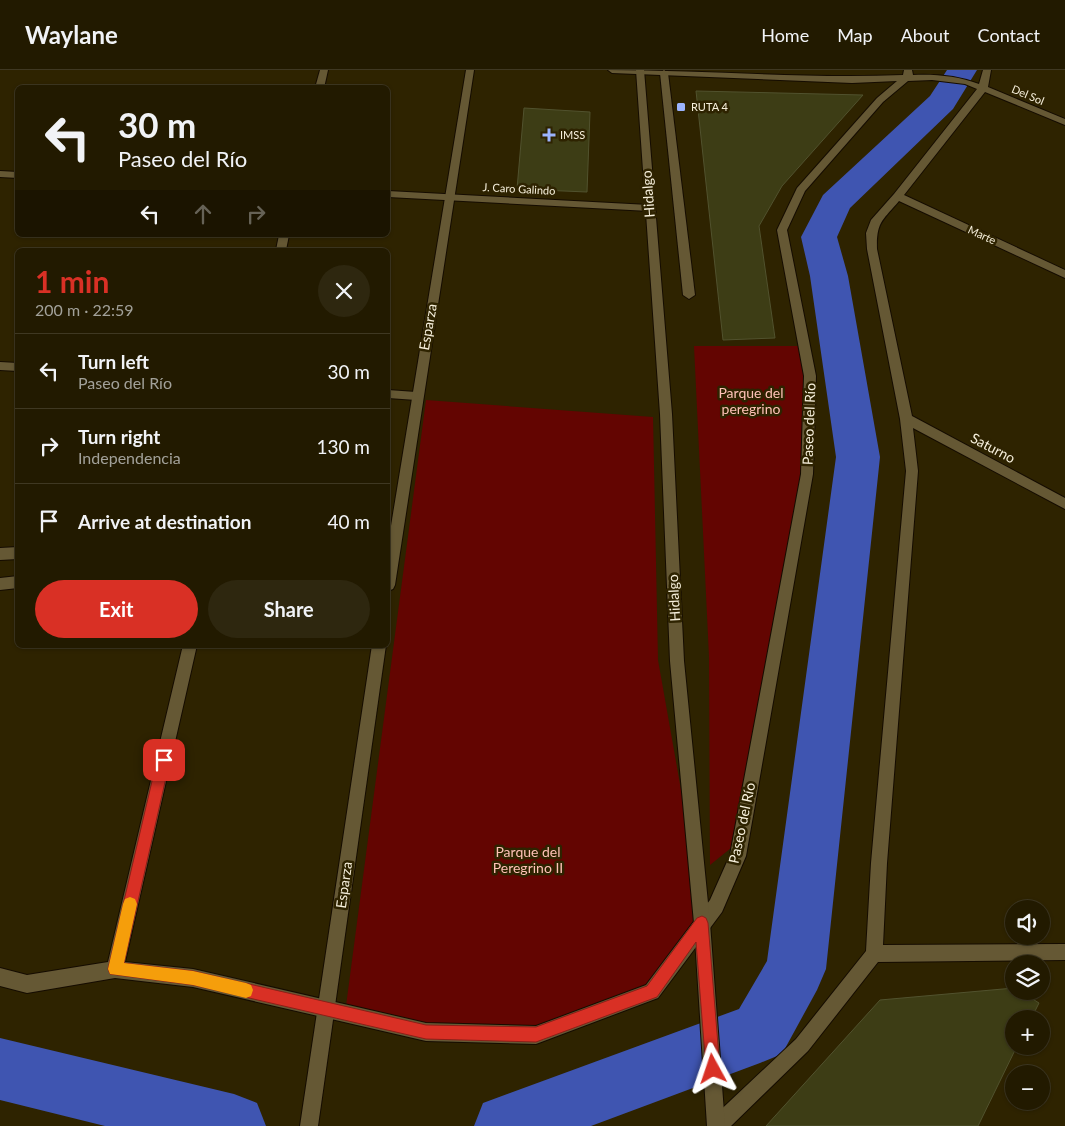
<!DOCTYPE html>
<meta charset="utf-8">
<style>
:root{--surface:#221a00;--page:#2e270f;--text:#f1f3f6;--muted:#a2a199;--line:#3f3822;--accent:#d93025}
body{margin:0;font-family:Lato,sans-serif;background:var(--page);color:var(--text);height:100vh;display:flex;flex-direction:column;font-size:19px;white-space:nowrap}
*{box-sizing:border-box;margin:0}
p{font-size:16px;color:var(--muted)}
.icon{flex:none;width:28px;height:28px;fill:none;stroke:currentColor;stroke-width:2;stroke-linecap:round;stroke-linejoin:round}
.map{position:relative;flex:1;overflow:hidden}
.panel{position:absolute;left:15px;top:178px;width:375px;height:400px;display:flex;flex-direction:column;background:var(--surface);border-radius:8px;box-shadow:0 1px 4px #0004,0 0 0 1px var(--line)}
.panel>*{flex:none}
.hud{position:absolute;left:15px;top:15px;width:375px;height:152px;border-radius:8px;box-shadow:0 1px 4px #0004,0 0 0 1px var(--line);background:#221a00;color:var(--text);overflow:hidden}
.controls{position:absolute;left:1005px;top:830px;display:grid;gap:10px}
.controls a{display:grid;place-items:center;width:45px;height:45px;border-radius:50%;background:var(--surface);box-shadow:0 1px 4px #0004,0 0 0 1px var(--line);font-size:25px}
.pin{position:absolute;display:grid;place-items:center;width:42px;height:42px;color:#fff;margin:-21px;border-radius:10px;box-shadow:0 2px 8px #0006}
.me{position:absolute;width:55px;margin:-28px;rotate:355deg;stroke-linejoin:round;filter:drop-shadow(0 0 4px #0008)}
.turn{display:flex;align-items:center;gap:18px;height:105px;padding:0 20px;font-size:22px}
.turn .icon{width:65px;height:65px;stroke-width:2.5}
.turn b{display:block;font-size:35px;line-height:42px}
.lanes{display:flex;align-items:center;height:48px;padding:0 20px;background:#0003;justify-content:center;gap:25px;direction:ltr}
.lanes .off{opacity:.35}
.round{display:grid;place-items:center;flex:none;width:52px;height:52px;border-radius:26px;background:var(--page)}
.overview{display:flex;align-items:center;justify-content:space-between;height:85px;padding:0 20px}
h1{font-size:30px;font-weight:700;line-height:38px;color:var(--accent)}
.primary-button{display:flex;gap:10px;margin-top:auto;padding:10px 20px}
.primary-button a{flex:1;height:58px;border-radius:30px;background:var(--accent);color:#fff;font-size:20px;font-weight:700;line-height:58px;text-align:center}
.primary-button a+a{background:var(--page);color:var(--text)}
ul{padding:0;list-style:none}
li{display:flex;align-items:center;gap:15px;height:75px;padding:0 20px;border-top:1px solid var(--line)}
li div{flex:1}
li b{display:block;font-size:19px}
li em{font-style:normal}
header{display:flex;align-items:center;gap:30px;box-sizing:border-box;height:70px;padding:0 25px;background:var(--surface);border-bottom:1px solid var(--line)}
header strong{font-size:24px}
nav{display:flex;gap:28px;margin-inline-start:auto;font-size:18px}
.map>svg:first-child{display:block}
.green{fill:#630501}
.lines{fill:none;stroke-linecap:round;stroke-linejoin:round}
.river{fill:#3f55b1;fill-rule:evenodd}
.building{fill:#3d3d15;stroke:#51522e}
.service-casing{stroke:#150c00;stroke-width:2}
.minor-casing{stroke:#150c00;stroke-width:2}
.tertiary-casing{stroke:#150c00;stroke-width:2}
.service{fill:#655834;fill-rule:evenodd}
.minor{fill:#655834;fill-rule:evenodd}
.tertiary{fill:#655834;fill-rule:evenodd}
.route{fill:#d93025;stroke:#8d1f18}
.slow{fill:#f59e0b}
.poi-dot{fill:#9cb4fd;stroke:#2e2300;stroke-width:2}
.labels{text-anchor:middle;stroke-width:5;stroke-linejoin:round;paint-order:stroke}
.far-street-label{font-size:11px;fill:#f7f0dc;stroke:#2e2300}
.far-poi-label{font-size:11px;fill:#f7f0dc;stroke:#2e2300;text-anchor:start}
.street-label{font-size:14px;fill:#f7f0dc;stroke:#2e2300}
.park-label{font-size:14px;fill:#ffc2b7;stroke:#2e2300}
</style>
<header>
<strong>Waylane</strong>
<nav><a>Home</a><a>Map</a><a>About</a><a>Contact</a></nav>
</header>
<div class="map">
<svg width="1065" height="1056" viewBox="0 0 1065 1056">
<rect width="100%" height="100%" fill="#2e2300"/>
<g class="green">
<polygon points="694,276 802,276 808,307 801,422 736,774 710,795 709,586"/>
<polygon points="426,330 653,347 658,590 698,816 700,849 651,921 534,959 428,960 346,936"/>
</g>
<g class="lines">
<g class="river">
<polygon points="947,0 977,0 953,39 850,138 837,167 848,206 880,387 826,899 817,920 782,984 760,993 591,1056 474,1056 483,1033 739,939 767,891 836,387 810,206 801,167 823,125 930,26"/>
<polygon points="0,968 234,1024 257,1033 266,1056 105,1056 0,1030"/>
</g>
</g>
<g class="building">
<polygon points="696,21 863,25 782,116 759,156 775,268 723,270"/>
<polygon points="524,38 590,42 587,122 517,119"/>
<polygon points="1014,918 1014,921 1020,921 1039,933 1031,949 1014,949 1014,976 1017,976 978,1056 766,1056 880,930"/>
</g>
<g class="lines">
<g class="service-casing">
<polygon id="service" points="664,0 668,3 695,225 689,229 683,225 660,3"/>
</g>
<g class="minor-casing">
<g id="minor">
<polygon points="320,0 328,0 324,18 315,18"/>
<path d="M608,0C706,0 805,9 903,5L904,0H912L913,5C935,4 958,6 979,14L983,0H991L988,17L1065,49V55L985,22L904,125L1065,200V208L899,131C883,150 876,152 877,179L912,346L1065,428V439L913,358L918,401L887,793L883,875L1065,874V890L878,892L808,981L731,1056H709L711,1049L796,969L866,881L871,793L906,401L900,349L867,179L866,163L871,150L894,124L977,19L965,14L932,10L908,11L883,32L805,121L787,160L816,306L813,404L746,786L722,842L658,928L536,974L426,971L193,917L115,908L27,923L0,916V898L27,905L108,892L183,575H197L125,892L193,899L426,953L536,956L646,915L710,830L730,785L801,404L804,306L777,160L797,118L877,28L897,11L852,13L612,3Z"/>
<polygon points="0,101 18,102 18,108 0,107"/>
<polygon points="388,121 649,135 654,138 649,141 388,127"/>
<polygon points="279,165 289,165 286,180 276,180"/>
<polygon points="0,292 18,293 18,301 0,300"/>
<polygon points="388,320 416,322 422,326 416,330 388,328"/>
</g>
</g>
<g class="tertiary-casing">
<g id="tertiary">
<polygon points="466,0 474,0 395,515 393,519 388,521 388,474"/>
<polygon points="636,0 644,0 672,344 684,591 710,853 725,1056 707,1056 694,853 670,591 660,344"/>
<polygon points="18,477 18,489 0,490 0,478"/>
<polygon points="18,506 18,518 0,520 0,508"/>
<polygon points="372,575 386,575 318,1056 300,1056"/>
</g>
</g>
<use href="#service" class="service"/>
<use href="#minor" class="minor"/>
<use href="#tertiary" class="tertiary"/>
</g>
<polygon class="route" points="164,683 168,685 170,690 124,893 193,901 426,955 536,957 647,916 697,848 702,846 706,848 708,853 720,999 718,1005 713,1007 708,1005 706,999 696,872 657,927 536,972 426,969 193,915 110,904 108,899 157,690 159,685"/>
<polygon class="slow" points="130,827 135,829 137,834 124,893 193,901 246,913 251,915 253,920 251,926 246,928 193,915 110,904 108,899 123,834 125,829"/>
<g class="poi-dot">
<rect x="676" y="32" width="10" height="10" rx="2.5"/>
<path d="M546.5 57.5h5v5h5v5h-5v5h-5v-5h-5v-5h5z"/>
</g>
<g class="labels">
<g class="far-street-label">
<text transform="translate(1028 25) rotate(23)" y="4">Del Sol</text>
<text transform="translate(519 119) rotate(3)" y="4">J. Caro Galindo</text>
<text transform="translate(982 165) rotate(25)" y="4">Marte</text>
</g>
<g class="far-poi-label">
<text x="691" y="41">RUTA 4</text>
<text x="560" y="69">IMSS</text>
</g>
<g class="street-label">
<text transform="translate(648 124) rotate(-94)" y="5">Hidalgo</text>
<text transform="translate(428 257) rotate(-80)" y="5">Esparza</text>
<text transform="translate(809 354) rotate(-88)" y="5">Paseo del Río</text>
<text transform="translate(993 378) rotate(28)" y="5">Saturno</text>
<text transform="translate(674 528) rotate(-93)" y="5">Hidalgo</text>
<text transform="translate(742 753) rotate(-78)" y="5">Paseo del Río</text>
<text transform="translate(344 815) rotate(-82)" y="5">Esparza</text>
</g>
<g class="park-label">
<text x="751" y="328">Parque del<tspan x="751" dy="16">peregrino</tspan></text>
<text x="528" y="787">Parque del<tspan x="528" dy="16">Peregrino II</tspan></text>
</g>
</g>
</svg>
<div class="controls">
<a><svg class="icon" aria-label="sound" viewBox="0 0 24 24"><path d="M4 9h4l5-4v14l-5-4H4zM17 9q2 3 0 6"/></svg></a>
<a><svg class="icon" aria-label="layers" viewBox="0 0 24 24"><path d="M12 4l9 5-9 5-9-5zM3 14l9 5 9-5"/></svg></a>
<a>+</a>
<a>−</a>
</div>
<div class="pin" style="left:164px;top:690px;background:#d93025"><svg class="icon" aria-label="arrive" viewBox="0 0 24 24"><path d="M6 21V4h12l-3 4 3 4H6"/></svg></div>
<svg class="me" style="left:713px;top:999px" viewBox="-20 -20 40 40"><path d="M0-17L14 15 0 8-14 15z" fill="#d93025" stroke="#fff" stroke-width="4"/></svg>
<div class="hud">
<div class="turn"><svg class="icon" aria-label="left" viewBox="0 0 24 24"><path d="M17 20v-9H6M10 6l-5 5 5 5"/></svg><div><b>30 m</b>Paseo del Río</div></div>
<div class="lanes"><svg class="icon" aria-label="left" viewBox="0 0 24 24"><path d="M17 20v-9H6M10 6l-5 5 5 5"/></svg><svg class="icon off" aria-label="ahead" viewBox="0 0 24 24"><path d="M12 20V5M6 11l6-6 6 6"/></svg><svg class="icon off" aria-label="right" viewBox="0 0 24 24"><path d="M7 20v-9h11M14 6l5 5-5 5"/></svg></div>
</div>
<section class="panel">
<div class="overview"><div><h1>1 min</h1><p>200 m · 22:59</p></div><a class="round"><svg class="icon" aria-label="close" viewBox="0 0 24 24"><path d="M6 6l12 12M18 6L6 18"/></svg></a></div>
<ul>
<li><svg class="icon" aria-label="left" viewBox="0 0 24 24"><path d="M17 20v-9H6M10 6l-5 5 5 5"/></svg><div><b>Turn left</b><p>Paseo del Río</p></div><em>30 m</em></li>
<li><svg class="icon" aria-label="right" viewBox="0 0 24 24"><path d="M7 20v-9h11M14 6l5 5-5 5"/></svg><div><b>Turn right</b><p>Independencia</p></div><em>130 m</em></li>
<li><svg class="icon" aria-label="arrive" viewBox="0 0 24 24"><path d="M6 21V4h12l-3 4 3 4H6"/></svg><div><b>Arrive at destination</b></div><em>40 m</em></li>
</ul>
<div class="primary-button"><a>Exit</a><a>Share</a></div>
</section>
</div>
